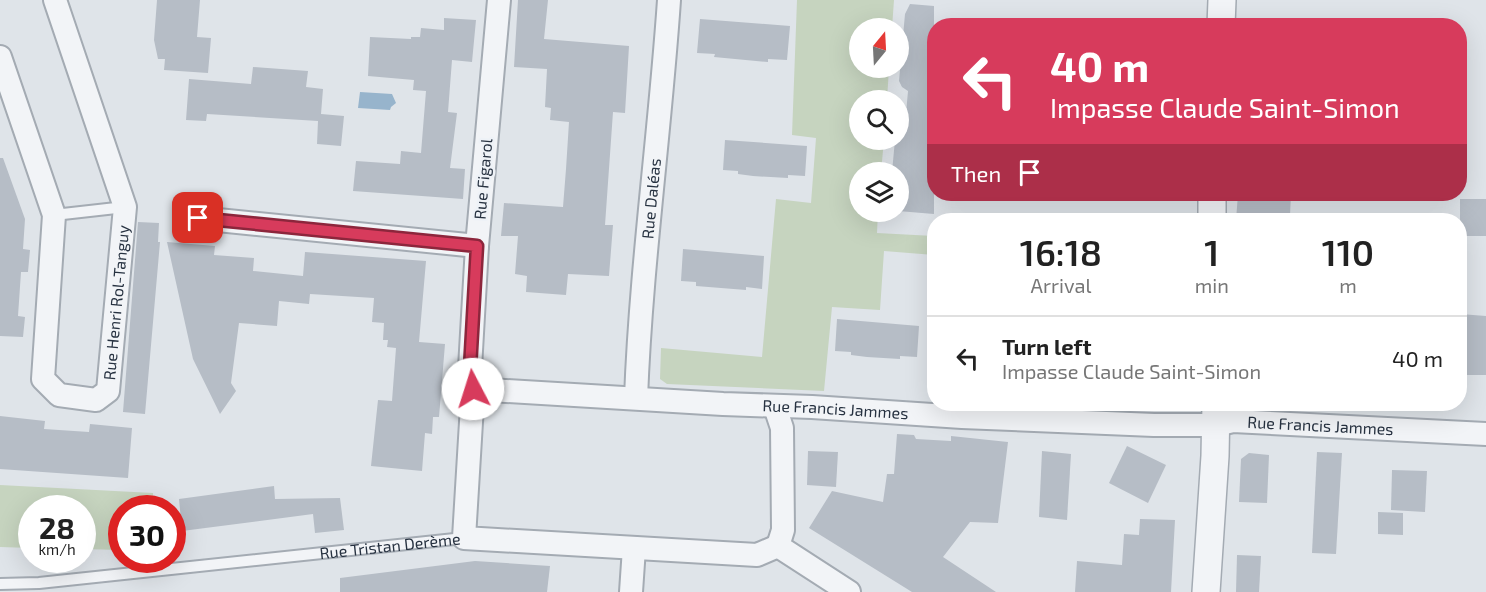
<!DOCTYPE html>
<meta charset="utf-8">
<style>
:root{--surface:#fff;--page:#f2f2f2;--text:#222;--muted:#767676;--line:#e0e0e0}
body{margin:0;font-family:"Exo 2",sans-serif;background:var(--page);color:var(--text);height:100vh;display:flex;flex-direction:column;font-size:22px;white-space:nowrap}
*{box-sizing:border-box;margin:0}
p{font-size:20px;color:var(--muted)}
.icon{flex:none;width:33px;height:33px;fill:none;stroke:currentColor;stroke-width:2;stroke-linecap:round;stroke-linejoin:round}
.map{position:relative;flex:1;overflow:hidden}
.panel{position:absolute;left:927px;top:213px;width:540px;height:198px;display:flex;flex-direction:column;background:var(--surface);border-radius:24px;box-shadow:0 6px 24px #0002}
.panel>*{flex:none}
.top-card{position:absolute;left:927px;top:18px;width:540px;height:183px;border-radius:24px;box-shadow:0 6px 24px #0002;background:#d73b5c;color:#fff;overflow:hidden}
.needle{width:39px;rotate:18deg}
.controls{position:absolute;left:849px;top:18px;display:grid;gap:12px}
.controls a{display:grid;place-items:center;width:60px;height:60px;border-radius:50%;background:var(--surface);box-shadow:0 6px 24px #0002;font-size:30px}
.speed{position:absolute;left:18px;top:495px;display:flex;gap:12px;font-size:30px;font-weight:700;text-align:center}
.speed>*{display:grid;place-content:center;width:78px;height:78px;border-radius:50%;background:var(--surface);box-shadow:0 6px 24px #0002;line-height:1}
.speed small{font-size:15px;font-weight:400}
.speed .limit{border:9px solid #d22;background:#fff;color:#111}
.pin{position:absolute;display:grid;place-items:center;width:51px;height:51px;color:#fff;margin:-26px;border-radius:12px;box-shadow:0 3px 9px #0006}
.me{position:absolute;width:66px;margin:-33px;rotate:355deg;stroke-linejoin:round;filter:drop-shadow(0 0 4px #0008)}
.turn{display:flex;align-items:center;gap:21px;height:126px;padding:0 24px;font-size:27px}
.turn .icon{width:78px;height:78px;stroke-width:2.5}
.turn b{display:block;font-size:42px;line-height:51px}
.then{display:flex;align-items:center;height:57px;padding:0 24px;background:#0003;gap:12px;font-size:22px}
.eta{display:flex;justify-content:space-evenly;align-items:center;height:102px;text-align:center}
.eta b{font-size:36px;font-weight:600;line-height:42px}
ul{padding:0;list-style:none}
li{display:flex;align-items:center;gap:18px;height:84px;padding:0 24px;border-top:2px solid var(--line)}
li div{flex:1}
li b{display:block;font-size:22px}
li em{font-style:normal}
.map>svg:first-child{display:block}
.green{fill:#c6d4bf}
.water{fill:#97b4cc}
.building{fill:#b6bdc6}
.lines{fill:none;stroke-linecap:round;stroke-linejoin:round}
.service-casing{stroke:#a4abb3;stroke-width:14}
.minor-casing{stroke:#a4abb3;stroke-width:26}
.tertiary-casing{stroke:#a4abb3;stroke-width:30}
.service{stroke:#f2f4f7;stroke-width:10}
.minor{stroke:#f2f4f7;stroke-width:22}
.tertiary{stroke:#f2f4f7;stroke-width:27}
.route-casing{stroke:#8c263c;stroke-width:15}
.route{stroke:#d73b5c;stroke-width:10}
.labels{text-anchor:middle;stroke-width:5;stroke-linejoin:round;paint-order:stroke}
.street-label{font-size:16px;fill:#273241;stroke:#eef2f7}
</style>
<div class="map">
<svg width="1486" height="592" viewBox="0 0 1486 592">
<rect width="100%" height="100%" fill="#dfe4e9"/>
<g class="green">
<polygon points="797,0 894,0 892,28 860,28 860,68 889,68 887,100 860,100 860,140 884,140 881,172 860,172 860,212 878,212 877,233 934,236 934,255 884,251 880,310 832,307 824,391 667,384 660,379 661,348 762,357 776,199 811,203 816,138 792,135"/>
<polygon points="0,485 153,493 154,508 122,508 121,550 83,549 82,508 32,508 31,548 0,547"/>
</g>
<polygon class="water" points="360,92 392,94 396,103 391,107 390,110 358,108"/>
<g class="building">
<polygon points="157,0 200,0 197,37 211,38 208,73 164,70 165,59 158,59 154,40"/>
<polygon points="518,0 548,0 544,39 629,46 625,113 613,112 605,225 613,225 609,276 568,274 566,295 526,292 527,276 515,274 518,236 501,236 504,203 563,207 566,169 569,122 550,120 551,108 545,107 547,69 514,67"/>
<polygon points="910,4 934,6 934,214 898,211 898,172 892,172 895,140 898,140 899,128 905,125 908,91 902,87 899,81 905,14"/>
<polygon points="444,18 476,20 472,62 452,60 448,112 457,113 450,168 465,169 463,199 353,191 356,161 400,164 401,151 421,153 426,91 413,90 414,80 368,76 370,37 411,39 411,37 420,37 421,28 444,30"/>
<polygon points="700,19 790,26 787,60 768,59 768,62 714,57 715,54 697,53"/>
<polygon points="253,67 308,71 306,87 323,89 321,114 344,116 341,146 317,144 318,121 207,114 206,121 186,120 189,79 251,84"/>
<polygon points="725,140 807,146 805,176 788,175 788,178 753,176 738,174 738,171 723,170"/>
<polygon points="0,158 3,158 25,219 23,249 30,250 28,272 21,272 18,316 25,317 23,337 0,336"/>
<polygon points="1238,194 1291,194 1290,215 1266,215 1266,219 1262,220 1236,220"/>
<rect x="1460" y="199" width="26" height="37"/>
<polygon points="138,222 159,223 158,242 160,242 145,414 123,412"/>
<polygon points="167,242 215,246 214,255 254,258 253,271 303,276 305,252 426,261 419,342 445,344 439,417 433,417 432,434 425,433 422,471 371,466 378,400 392,401 396,348 387,347 388,340 383,340 384,323 372,322 374,298 310,294 309,304 279,301 277,326 239,323 231,383 236,391 220,414 193,359"/>
<polygon points="683,249 764,256 762,289 746,287 746,290 696,286 696,282 681,281"/>
<polygon points="1460,314 1486,316 1486,375 1460,375"/>
<polygon points="837,319 919,326 917,357 900,356 900,359 867,357 851,355 851,352 835,351"/>
<polygon points="0,416 45,421 44,429 89,432 90,424 132,428 128,478 0,469"/>
<polygon points="897,434 914,435 916,439 951,441 951,436 1008,442 998,523 970,522 943,557 996,592 912,592 809,528 832,491 883,502 887,474 894,474"/>
<polygon points="1127,446 1166,465 1148,503 1109,483"/>
<polygon points="808,451 838,452 836,487 807,485"/>
<polygon points="1042,451 1071,454 1067,520 1039,517"/>
<polygon points="1317,452 1342,453 1336,554 1312,553"/>
<polygon points="1249,453 1269,455 1267,503 1239,502 1241,459"/>
<polygon points="1392,470 1427,471 1425,512 1391,510"/>
<polygon points="274,486 275,499 340,498 344,530 315,533 313,514 182,531 179,499"/>
<polygon points="1378,512 1403,513 1403,535 1378,534"/>
<polygon points="1140,519 1175,520 1171,592 1075,592 1077,561 1122,565 1124,534 1139,535"/>
<polygon points="1237,555 1261,556 1259,592 1236,592"/>
<polygon points="475,561 550,566 547,592 340,592 340,578"/>
</g>
<g class="lines">
<g class="service-casing">
<g id="service">
<polyline points="54,215 125,207"/>
<path id="s1" d="M0,584L39,583L464,538"/>
</g>
</g>
<g class="minor-casing">
<g id="minor">
<polyline points="499,0 477,246 470,368 473,389 464,538 757,555 778,546"/>
<path id="s2" d="M0,57L54,215L43,379L59,395L96,400L108,391L125,207L55,0"/>
<polyline points="198,218 477,246"/>
<path id="s3" d="M473,389L723,404L812,407L962,417L1154,425H1216L1233,421L1486,434"/>
<path id="s4" d="M636,398C641,265 660,133 669,0"/>
<polyline points="775,407 782,428 783,530 778,546"/>
<polyline points="778,546 849,592"/>
<polyline points="631,592 634,548"/>
</g>
</g>
<g class="tertiary-casing">
<g id="tertiary">
<polyline points="1221,26 1222,0"/>
<polyline points="1212,220 1212,194"/>
<polyline points="1206,592 1215,456 1216,404"/>
</g>
</g>
<use href="#service" class="service"/>
<use href="#minor" class="minor"/>
<use href="#tertiary" class="tertiary"/>
</g>
<g class="lines">
<g class="route-casing">
<polyline id="route" points="198,218 477,246 470,368 473,389"/>
</g>
<use href="#route" class="route"/>
</g>
<g class="labels">
<g class="street-label">
<text transform="translate(483 179) rotate(-85)" y="6">Rue Figarol</text>
<text dy="6" stroke="none"><textPath href="#s4" startOffset="200">Rue Daléas</textPath></text>
<text dy="6" stroke="none"><textPath href="#s2" startOffset="495">Rue Henri Rol-Tanguy</textPath></text>
<text dy="6" stroke="none"><textPath href="#s3" startOffset="363">Rue Francis Jammes</textPath></text>
<text dy="6" stroke="none"><textPath href="#s3" startOffset="849">Rue Francis Jammes</textPath></text>
<text dy="6" stroke="none"><textPath href="#s1" startOffset="392">Rue Tristan Derème</textPath></text>
</g>
</g>
</svg>
<div class="controls">
<a><svg class="needle" viewBox="-14 -14 28 28"><path d="M0-13l5 13h-10z" fill="#e53935"/><path d="M0 13l5-13h-10z" fill="#767676"/></svg></a>
<a><svg class="icon" aria-label="search" viewBox="0 0 24 24"><circle cx="10" cy="10" r="6"/><path d="M15 15l6 6"/></svg></a>
<a><svg class="icon" aria-label="layers" viewBox="0 0 24 24"><path d="M12 4l9 5-9 5-9-5zM3 14l9 5 9-5"/></svg></a>
</div>
<div class="speed"><div>28<small>km/h</small></div><div class="limit">30</div></div>
<div class="pin" style="left:198px;top:218px;background:#d93025"><svg class="icon" aria-label="arrive" viewBox="0 0 24 24"><path d="M6 21V4h12l-3 4 3 4H6"/></svg></div>
<svg class="me" style="left:473px;top:389px" viewBox="-20 -20 40 40"><circle r="19" fill="#fff"/><path d="M0-13L10 11 0 6-10 11z" fill="#d73b5c"/></svg>
<div class="top-card">
<div class="turn"><svg class="icon" aria-label="left" viewBox="0 0 24 24"><path d="M17 20v-9H6M10 6l-5 5 5 5"/></svg><div><b>40 m</b>Impasse Claude Saint-Simon</div></div>
<div class="then">Then<svg class="icon" aria-label="arrive" viewBox="0 0 24 24"><path d="M6 21V4h12l-3 4 3 4H6"/></svg></div>
</div>
<section class="panel">
<div class="eta">
<div><b>16:18</b><p>Arrival</p></div>
<div><b>1</b><p>min</p></div>
<div><b>110</b><p>m</p></div>
</div>
<ul>
<li><svg class="icon" aria-label="left" viewBox="0 0 24 24"><path d="M17 20v-9H6M10 6l-5 5 5 5"/></svg><div><b>Turn left</b><p>Impasse Claude Saint-Simon</p></div><em>40 m</em></li>
</ul>
</section>
</div>
